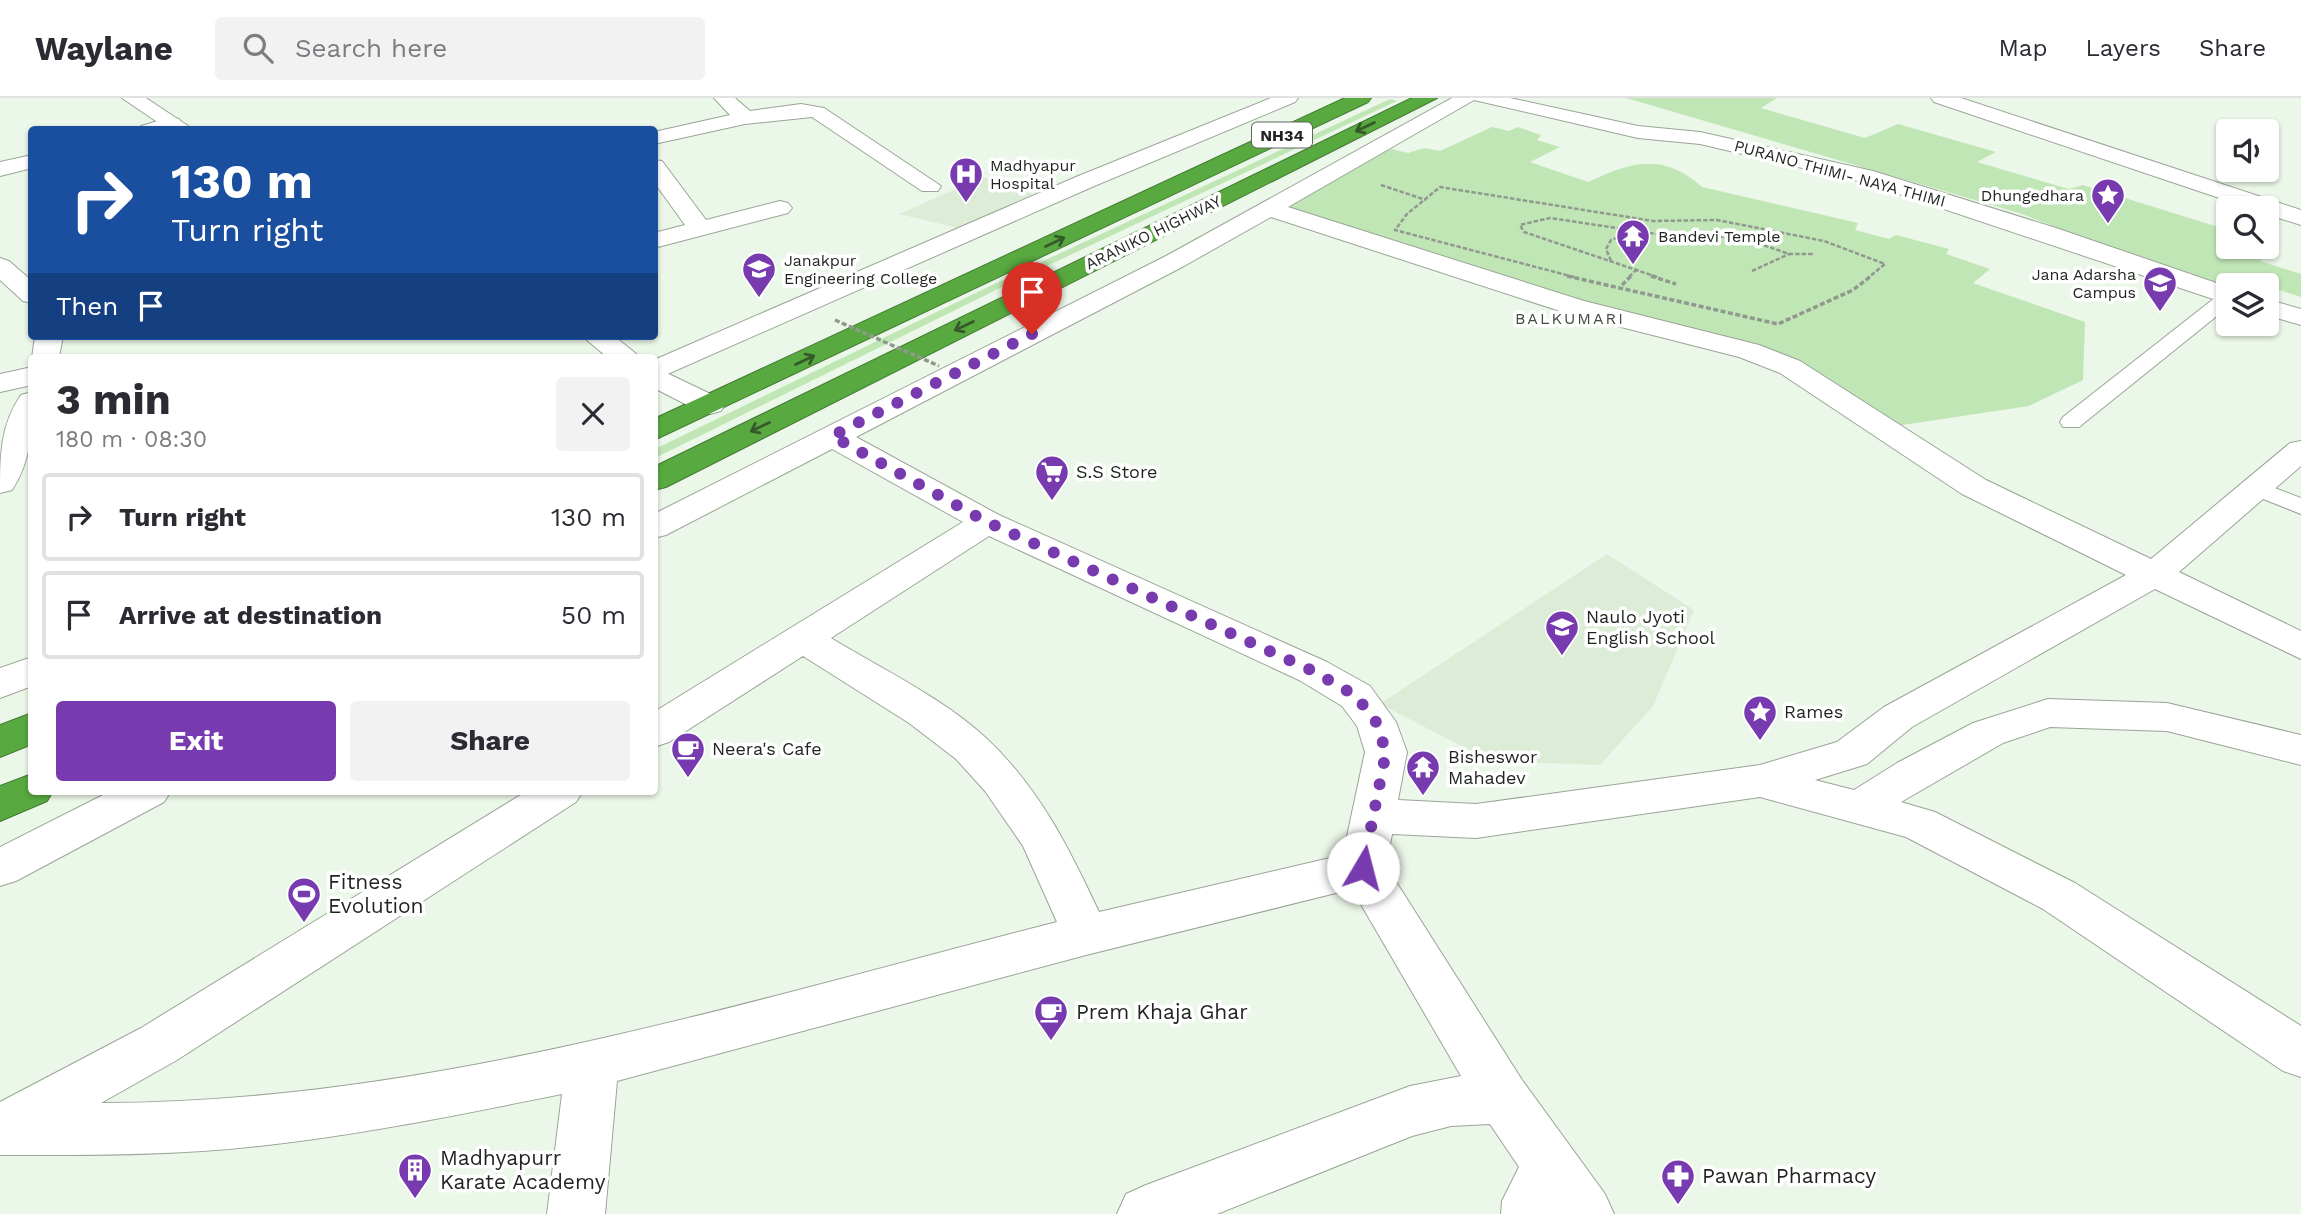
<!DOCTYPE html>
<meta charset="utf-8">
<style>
:root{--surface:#fff;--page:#f2f2f3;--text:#2b2b33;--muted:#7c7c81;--line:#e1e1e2;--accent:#773aaf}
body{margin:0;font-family:"Work Sans",sans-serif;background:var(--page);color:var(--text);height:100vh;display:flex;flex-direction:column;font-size:26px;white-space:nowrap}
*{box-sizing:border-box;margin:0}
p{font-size:23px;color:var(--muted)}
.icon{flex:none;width:38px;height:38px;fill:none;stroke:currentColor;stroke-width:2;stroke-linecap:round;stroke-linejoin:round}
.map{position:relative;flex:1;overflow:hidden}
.side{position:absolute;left:28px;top:256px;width:630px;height:441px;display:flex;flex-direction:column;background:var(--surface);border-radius:7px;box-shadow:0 2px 5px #0004}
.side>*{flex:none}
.top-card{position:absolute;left:28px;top:28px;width:630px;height:214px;border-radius:7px;box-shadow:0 2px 5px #0004;background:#1a4fa0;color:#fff;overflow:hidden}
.buttons{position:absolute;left:2216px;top:21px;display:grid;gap:14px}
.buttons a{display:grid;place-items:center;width:63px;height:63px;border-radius:7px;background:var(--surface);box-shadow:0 2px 5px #0004;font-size:35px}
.pin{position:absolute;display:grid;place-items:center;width:60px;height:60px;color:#fff;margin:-72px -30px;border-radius:50% 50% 50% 0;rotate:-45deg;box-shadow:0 0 7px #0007}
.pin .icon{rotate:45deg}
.me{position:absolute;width:77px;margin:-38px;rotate:8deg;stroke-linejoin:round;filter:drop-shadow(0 0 5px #0008)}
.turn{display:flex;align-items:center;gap:24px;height:147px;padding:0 28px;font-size:32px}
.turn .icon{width:91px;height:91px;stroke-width:2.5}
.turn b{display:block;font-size:49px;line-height:60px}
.then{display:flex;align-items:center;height:66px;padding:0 28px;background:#0003;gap:14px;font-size:26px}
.round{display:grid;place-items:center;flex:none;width:74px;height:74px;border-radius:7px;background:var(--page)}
.head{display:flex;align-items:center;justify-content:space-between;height:119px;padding:0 28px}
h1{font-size:42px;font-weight:700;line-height:52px}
.action{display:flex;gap:14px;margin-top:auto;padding:14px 28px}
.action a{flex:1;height:80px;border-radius:7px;background:var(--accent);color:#fff;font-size:28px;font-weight:700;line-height:80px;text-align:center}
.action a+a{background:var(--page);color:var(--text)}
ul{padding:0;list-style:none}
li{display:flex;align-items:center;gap:21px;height:88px;margin:0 14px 10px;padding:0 14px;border:4px solid var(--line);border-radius:7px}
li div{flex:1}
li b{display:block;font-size:26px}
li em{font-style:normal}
header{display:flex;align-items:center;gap:42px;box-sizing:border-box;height:98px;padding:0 35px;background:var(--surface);border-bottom:2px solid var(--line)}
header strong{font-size:33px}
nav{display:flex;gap:38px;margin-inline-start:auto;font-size:24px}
.search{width:490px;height:63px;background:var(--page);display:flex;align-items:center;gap:18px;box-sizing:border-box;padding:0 24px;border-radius:7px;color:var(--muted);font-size:26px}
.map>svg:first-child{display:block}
.built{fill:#dcecd7}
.green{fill:#c0e6b6}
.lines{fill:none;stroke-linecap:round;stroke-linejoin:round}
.lane-casing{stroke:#9aa597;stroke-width:2}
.street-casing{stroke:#9aa597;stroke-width:2}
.secondary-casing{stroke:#9aa597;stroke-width:2}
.highway-casing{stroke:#447a34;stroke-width:2}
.path-far1{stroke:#91998e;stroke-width:2.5;stroke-dasharray:4.5 2;stroke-linecap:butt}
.path{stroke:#91998e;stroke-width:3.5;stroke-dasharray:5 2.5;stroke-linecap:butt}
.lane{fill:#fff;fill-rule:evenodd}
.street{fill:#fff;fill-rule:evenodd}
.secondary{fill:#fff;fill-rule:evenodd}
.highway{fill:#58a940;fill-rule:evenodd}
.path-bridge{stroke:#91998e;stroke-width:3.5;stroke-dasharray:5 2.5;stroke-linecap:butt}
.oneway{stroke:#36592c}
.route{stroke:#773aaf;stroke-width:12;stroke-dasharray:0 21.6}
.labels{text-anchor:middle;stroke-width:7;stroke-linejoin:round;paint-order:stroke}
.shield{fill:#fff;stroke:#626662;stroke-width:2}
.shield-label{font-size:16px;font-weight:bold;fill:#1f241e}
.far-poi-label{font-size:16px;fill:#1f241e;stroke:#fff;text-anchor:start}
.far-street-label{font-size:16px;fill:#1f241e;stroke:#fff}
.far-neighbourhood-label{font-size:16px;letter-spacing:2px;fill:#444d42;stroke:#fff}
.poi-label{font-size:18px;fill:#1f241e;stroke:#fff;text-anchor:start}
.near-poi-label{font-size:21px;fill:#1f241e;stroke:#fff;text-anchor:start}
</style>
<header>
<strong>Waylane</strong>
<div class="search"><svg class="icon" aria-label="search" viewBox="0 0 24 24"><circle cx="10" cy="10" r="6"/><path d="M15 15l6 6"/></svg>Search here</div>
<nav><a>Map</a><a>Layers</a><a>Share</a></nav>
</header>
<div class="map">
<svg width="2301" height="1116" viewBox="0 0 2301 1116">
<rect width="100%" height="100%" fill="#ebf7e8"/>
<g class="built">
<polygon points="983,79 1033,96 958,130 899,116"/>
<polygon points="1607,456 1694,512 1653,608 1600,667 1491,663 1380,606"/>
</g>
<g class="green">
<polygon points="1626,0 1777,0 1761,10 1865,40 1898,26 1996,54 1977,64 2069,91 2083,87 2228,132 2228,149 2266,149 2266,144 2280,149 2260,163 2301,176 2301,199 2239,179 2225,193 2019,115"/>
<polygon points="1390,1 1397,3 998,191 655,360 655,351 990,188"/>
<path d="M1492,29L1509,33L1518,29L1541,37L1537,42L1560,49L1530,64L1588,84C1631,64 1663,54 1702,89L1858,125L1855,132L1889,141L1896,137L1949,151L1946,156L1990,171L1973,185L2085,224L2083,282L2029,308L1889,329L1796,265L1582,205L1280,111L1337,72L1392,51L1408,55L1424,50L1440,53Z"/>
</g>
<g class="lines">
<g class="lane-casing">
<g id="lane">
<polygon points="2228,193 2228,209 2079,329 2063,329 2060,324 2063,319 2221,195"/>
<polygon points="2256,383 2301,400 2301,416 2248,395 2244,390 2248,385"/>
</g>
</g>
<g class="street-casing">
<g id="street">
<polygon points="714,0 735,0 750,13 801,6 824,10 941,88 938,93 922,93 812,19 745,26 654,46 654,34 730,17"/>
<polygon points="1271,0 1298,0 1295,4 1092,89 654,282 654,262 1076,79"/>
<path d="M1452,0H1510L1638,28L1700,34L1873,73L2056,130L2228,189V206L1866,85L1700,46L1638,40L1474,2L1288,109L1584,203L1759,247L1800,263L1986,382L2151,461L2290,345L2301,343V368L2179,474L2301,533V561L2155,491L1912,629L1867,666L1815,682L1854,692L1897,665L1973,625L2048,601L2167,605L2301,637V667L2167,633L2050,629L2003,645L1901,704L1935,714L2075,785L2301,928V979L2283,973L2043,811L1906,739L1760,699L1476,740L1392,736L1386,768L1522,982L1605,1096L1614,1116H1501L1502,1103L1519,1069L1490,1026L1451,1028L1412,1038L1217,1116H1117L1126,1096L1146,1087L1410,988L1461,978L1352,791L1086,857L617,983L605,1116H547L562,996C462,1016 361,1037 259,1048C174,1058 86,1057 0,1057V1004L141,930L527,693H583L576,704L177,962L101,1005C426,1005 744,904 1057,824L1023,748L985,693L956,661L909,625L803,558L669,644L654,649V614L963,424L832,351L666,437L654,440V416L1166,158ZM1271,119L1566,215L1739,259L1780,275L1962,396L2126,477L1884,609L1837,644L1760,667L1476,706L1398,702L1407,654L1396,624L1370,588L1327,564L999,417L856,339L1184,168ZM989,438L1299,582L1342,608L1357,628L1365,654L1343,757L1099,814C1069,750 1040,691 987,641C945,601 880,570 831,540Z"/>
<polygon points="1931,0 1961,0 2301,112 2301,127 2266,116 2266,110 2249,110 1934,4"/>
<polygon points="172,19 179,21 182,25 179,29 138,32 141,28"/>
<polygon points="32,57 32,70 0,78 0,64"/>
<polygon points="654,62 662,63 706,122 780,103 788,105 792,110 788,115 654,150 654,135 685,127 654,84"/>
<polygon points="0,160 9,163 32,183 32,205 23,203 0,182"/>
<polygon points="2266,201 2301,211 2301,227 2266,217"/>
<polygon points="35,238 63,238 59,259 32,260"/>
<polygon points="32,269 32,287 0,294 0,276"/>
<path d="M32,294C32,329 32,362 12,392L0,395C0,359 0,327 21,297Z"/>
<polygon points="32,559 32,588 0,600 0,570"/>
<polygon points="111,693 171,693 164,704 16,783 0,788 0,749"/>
</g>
</g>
<g class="secondary-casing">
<g id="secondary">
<polygon points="122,0 146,0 194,32 169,32"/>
<polygon points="582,238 614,238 640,259 607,259"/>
<polygon points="654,269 721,301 725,307 721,313 710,316 699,313 654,290"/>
</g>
</g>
<g class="highway-casing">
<g id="highway">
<polygon points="1345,0 1371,0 1368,4 654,342 654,321"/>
<polygon points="1412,0 1437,0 666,389 654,392 654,369"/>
<polygon points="32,615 32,646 0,659 0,627"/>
<polygon points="32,676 32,693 53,693 47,703 0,723 0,688"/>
</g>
</g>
<g class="path-far1">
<polyline points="1381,87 1426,102"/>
<polyline points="1611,163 1606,151 1611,142 1630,135"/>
<polyline points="1752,173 1789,156"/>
<polyline points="1574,179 1395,132 1407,116 1440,89 1653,123 1717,122 1824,143 1885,166 1869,179"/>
<polyline points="1629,179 1636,172"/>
<polyline points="1657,179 1524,134 1520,127 1550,120 1683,140 1738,138 1789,156 1814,156"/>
</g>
<g class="path">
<polyline points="1567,178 1778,226 1853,192 1871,178"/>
<polyline points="1651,178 1676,186"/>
<polyline points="1622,187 1631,178"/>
</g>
<use href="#lane" class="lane"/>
<use href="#street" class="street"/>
<use href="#secondary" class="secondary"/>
<use href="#highway" class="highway"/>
<polyline class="path-bridge" points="835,222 939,268"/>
</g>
<defs><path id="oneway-shaft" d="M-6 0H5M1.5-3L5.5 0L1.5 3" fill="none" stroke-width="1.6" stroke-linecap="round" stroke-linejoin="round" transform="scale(1.75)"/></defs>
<g class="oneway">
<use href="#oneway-shaft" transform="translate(1365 29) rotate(155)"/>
<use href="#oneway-shaft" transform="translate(1055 144) rotate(-25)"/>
<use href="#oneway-shaft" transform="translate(964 228) rotate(154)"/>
<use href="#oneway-shaft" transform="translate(805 262) rotate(-25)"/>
<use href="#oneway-shaft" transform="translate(760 329) rotate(154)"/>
</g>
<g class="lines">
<polyline class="route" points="1032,236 832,338 987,424 1313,573 1356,598 1376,624 1386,654 1363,770"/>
</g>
<defs>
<g id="hospital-pin" transform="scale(1.75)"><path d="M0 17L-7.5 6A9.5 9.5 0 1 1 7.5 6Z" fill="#773aaf" stroke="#fff"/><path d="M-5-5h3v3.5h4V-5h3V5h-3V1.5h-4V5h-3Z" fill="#fff"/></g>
<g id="sight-pin" transform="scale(1.75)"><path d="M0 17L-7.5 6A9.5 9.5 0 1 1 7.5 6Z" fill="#773aaf" stroke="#fff"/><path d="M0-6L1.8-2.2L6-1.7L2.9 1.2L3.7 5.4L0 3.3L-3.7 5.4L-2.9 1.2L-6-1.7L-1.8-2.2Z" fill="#fff"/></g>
<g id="temple-pin" transform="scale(1.75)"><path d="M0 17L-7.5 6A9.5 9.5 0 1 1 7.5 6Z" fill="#773aaf" stroke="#fff"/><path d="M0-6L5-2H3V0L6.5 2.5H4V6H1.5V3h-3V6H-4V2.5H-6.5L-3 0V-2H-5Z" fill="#fff"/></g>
<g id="university-pin" transform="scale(1.75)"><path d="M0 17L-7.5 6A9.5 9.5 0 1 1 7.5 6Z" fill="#773aaf" stroke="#fff"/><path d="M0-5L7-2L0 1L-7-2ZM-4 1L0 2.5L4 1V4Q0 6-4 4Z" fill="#fff"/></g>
<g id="supermarket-pin" transform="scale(1.75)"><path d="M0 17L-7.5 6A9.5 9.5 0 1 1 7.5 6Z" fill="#773aaf" stroke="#fff"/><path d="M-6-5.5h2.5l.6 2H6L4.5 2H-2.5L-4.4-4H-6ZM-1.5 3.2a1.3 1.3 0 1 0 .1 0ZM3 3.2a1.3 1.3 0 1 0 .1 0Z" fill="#fff"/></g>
<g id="school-pin" transform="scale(1.75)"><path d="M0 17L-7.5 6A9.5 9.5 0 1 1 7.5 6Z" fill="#773aaf" stroke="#fff"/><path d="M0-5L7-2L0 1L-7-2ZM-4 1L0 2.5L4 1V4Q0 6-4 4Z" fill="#fff"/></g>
<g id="cafe-pin" transform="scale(1.75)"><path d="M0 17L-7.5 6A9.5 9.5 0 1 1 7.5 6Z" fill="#773aaf" stroke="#fff"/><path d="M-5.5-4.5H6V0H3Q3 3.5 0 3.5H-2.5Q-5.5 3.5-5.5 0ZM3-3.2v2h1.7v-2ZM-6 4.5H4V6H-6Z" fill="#fff"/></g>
<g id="stadium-pin" transform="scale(1.75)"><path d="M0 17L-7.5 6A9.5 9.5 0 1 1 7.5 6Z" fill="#773aaf" stroke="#fff"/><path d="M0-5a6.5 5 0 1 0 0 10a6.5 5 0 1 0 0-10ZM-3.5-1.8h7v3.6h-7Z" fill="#fff"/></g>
<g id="building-pin" transform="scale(1.75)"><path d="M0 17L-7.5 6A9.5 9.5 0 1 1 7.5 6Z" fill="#773aaf" stroke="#fff"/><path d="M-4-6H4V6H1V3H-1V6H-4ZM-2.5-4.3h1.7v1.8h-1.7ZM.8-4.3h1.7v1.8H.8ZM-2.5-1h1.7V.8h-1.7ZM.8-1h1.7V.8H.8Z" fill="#fff"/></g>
<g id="pharmacy-pin" transform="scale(1.75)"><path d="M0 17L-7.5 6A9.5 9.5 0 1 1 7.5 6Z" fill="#773aaf" stroke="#fff"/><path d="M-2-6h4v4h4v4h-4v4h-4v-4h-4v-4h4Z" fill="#fff"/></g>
</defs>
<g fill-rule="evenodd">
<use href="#hospital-pin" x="966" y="76"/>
<use href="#sight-pin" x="2108" y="97"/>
<use href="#temple-pin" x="1633" y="138"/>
<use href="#university-pin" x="759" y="171"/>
<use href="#university-pin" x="2160" y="185"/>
<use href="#supermarket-pin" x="1052" y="374"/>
<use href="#school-pin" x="1562" y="529"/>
<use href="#sight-pin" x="1760" y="614"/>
<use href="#cafe-pin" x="688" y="651"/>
<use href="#temple-pin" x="1423" y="669"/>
<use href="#stadium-pin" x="304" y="796"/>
<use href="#cafe-pin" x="1051" y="914"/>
<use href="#building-pin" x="415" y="1072"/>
<use href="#pharmacy-pin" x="1678" y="1078"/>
</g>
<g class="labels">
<rect class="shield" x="1252" y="24.5" width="60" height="25" rx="5"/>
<g class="shield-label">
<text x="1282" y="43">NH34</text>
</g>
<g class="far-poi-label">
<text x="990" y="73">Madhyapur<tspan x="990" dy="18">Hospital</tspan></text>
<text x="2084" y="103" text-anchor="end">Dhungedhara</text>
<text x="1658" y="144">Bandevi Temple</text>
<text x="784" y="168">Janakpur<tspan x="784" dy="18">Engineering College</tspan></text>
<text x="2136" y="182" text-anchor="end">Jana Adarsha<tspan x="2136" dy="18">Campus</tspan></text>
</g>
<g class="far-street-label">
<text transform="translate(1840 75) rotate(15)" y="6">PURANO THIMI- NAYA THIMI</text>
<text transform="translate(1153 134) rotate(-26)" y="6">ARANIKO HIGHWAY</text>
</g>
<g class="far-neighbourhood-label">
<text x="1570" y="226">BALKUMARI</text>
</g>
<g class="poi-label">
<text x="1076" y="380">S.S Store</text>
<text x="1586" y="525">Naulo Jyoti<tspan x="1586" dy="21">English School</tspan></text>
<text x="1784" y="620">Rames</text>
<text x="712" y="657">Neera's Cafe</text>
<text x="1448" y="665">Bisheswor<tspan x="1448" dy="21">Mahadev</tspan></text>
</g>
<g class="near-poi-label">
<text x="328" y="791">Fitness<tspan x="328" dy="24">Evolution</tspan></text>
<text x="1076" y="921">Prem Khaja Ghar</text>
<text x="440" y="1067">Madhyapurr<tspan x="440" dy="24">Karate Academy</tspan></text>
<text x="1702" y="1085">Pawan Pharmacy</text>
</g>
</g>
</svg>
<div class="buttons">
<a><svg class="icon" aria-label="sound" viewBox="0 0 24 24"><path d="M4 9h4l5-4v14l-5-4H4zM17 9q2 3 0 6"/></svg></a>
<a><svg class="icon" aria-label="search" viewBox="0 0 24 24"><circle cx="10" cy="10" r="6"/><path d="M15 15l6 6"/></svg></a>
<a><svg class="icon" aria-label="layers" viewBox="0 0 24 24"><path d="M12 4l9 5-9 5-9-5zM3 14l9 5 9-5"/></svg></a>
</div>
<div class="pin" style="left:1032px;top:236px;background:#d93025"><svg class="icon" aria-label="arrive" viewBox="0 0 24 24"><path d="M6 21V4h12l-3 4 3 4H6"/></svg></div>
<svg class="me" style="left:1363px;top:770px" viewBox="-20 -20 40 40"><circle r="19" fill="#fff"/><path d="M0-13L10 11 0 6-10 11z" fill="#773aaf"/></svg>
<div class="top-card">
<div class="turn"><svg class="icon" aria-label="right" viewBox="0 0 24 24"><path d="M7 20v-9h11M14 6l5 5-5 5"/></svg><div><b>130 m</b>Turn right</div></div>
<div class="then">Then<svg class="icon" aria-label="arrive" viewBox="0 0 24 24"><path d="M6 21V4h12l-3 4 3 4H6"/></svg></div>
</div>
<section class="side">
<div class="head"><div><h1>3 min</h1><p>180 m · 08:30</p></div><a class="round"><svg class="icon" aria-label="close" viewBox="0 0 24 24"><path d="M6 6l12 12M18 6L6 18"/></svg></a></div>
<ul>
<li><svg class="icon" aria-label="right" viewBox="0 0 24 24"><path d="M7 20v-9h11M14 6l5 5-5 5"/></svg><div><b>Turn right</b></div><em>130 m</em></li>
<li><svg class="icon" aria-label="arrive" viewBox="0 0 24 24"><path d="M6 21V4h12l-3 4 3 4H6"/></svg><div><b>Arrive at destination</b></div><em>50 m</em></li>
</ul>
<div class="action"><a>Exit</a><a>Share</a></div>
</section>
</div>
